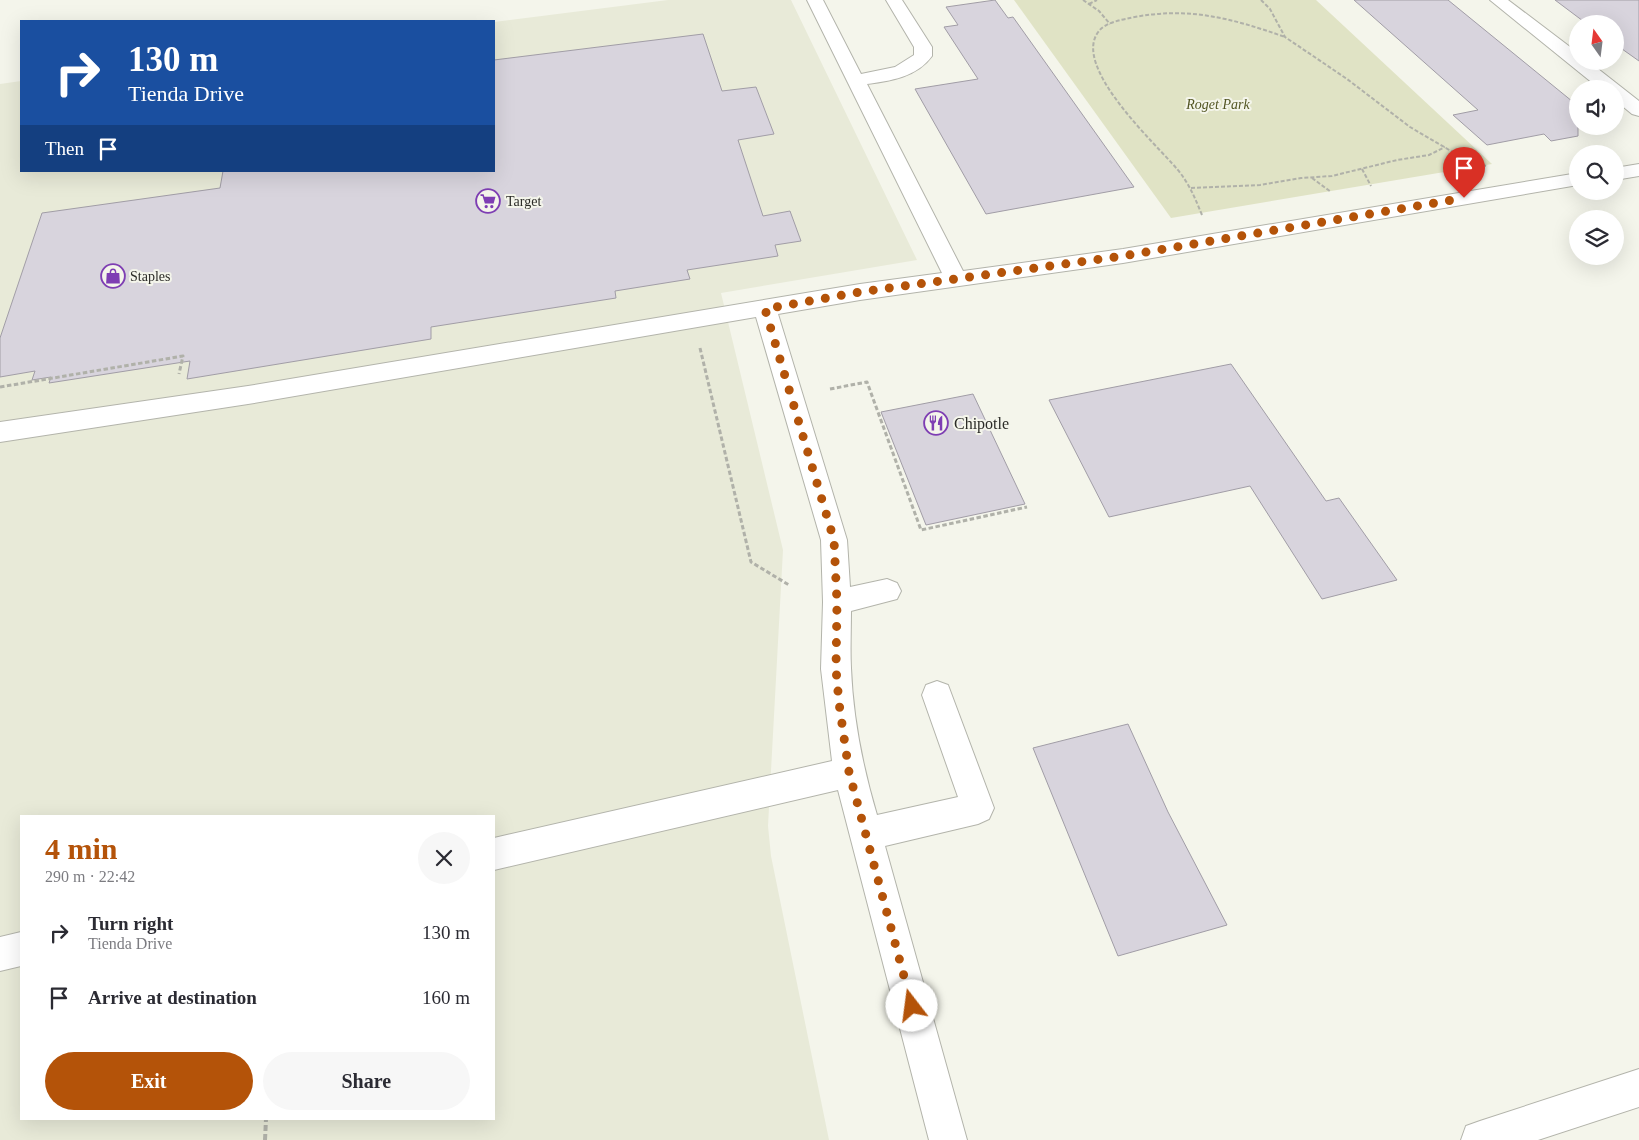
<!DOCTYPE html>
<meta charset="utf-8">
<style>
:root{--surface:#fff;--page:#f7f7f7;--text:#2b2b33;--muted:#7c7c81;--accent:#b45309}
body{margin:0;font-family:"Times New Roman",serif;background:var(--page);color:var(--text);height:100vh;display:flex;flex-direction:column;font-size:19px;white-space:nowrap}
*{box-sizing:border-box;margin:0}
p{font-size:16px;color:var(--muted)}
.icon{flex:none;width:28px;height:28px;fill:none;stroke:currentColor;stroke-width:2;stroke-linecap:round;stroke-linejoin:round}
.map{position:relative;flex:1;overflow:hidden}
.panel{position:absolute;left:20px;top:815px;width:475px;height:305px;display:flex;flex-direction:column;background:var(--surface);border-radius:0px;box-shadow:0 5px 20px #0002}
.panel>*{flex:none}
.banner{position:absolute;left:20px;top:20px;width:475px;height:152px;border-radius:0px;box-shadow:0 5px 20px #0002;background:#1a4fa0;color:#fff;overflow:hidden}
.needle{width:32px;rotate:346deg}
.controls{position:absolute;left:1569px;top:15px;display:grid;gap:10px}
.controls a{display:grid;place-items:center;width:55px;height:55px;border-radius:50%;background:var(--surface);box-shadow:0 5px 20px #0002;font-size:25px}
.pin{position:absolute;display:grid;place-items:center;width:42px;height:42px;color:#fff;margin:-51px -21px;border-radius:50% 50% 50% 0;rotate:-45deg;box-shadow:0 0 5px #0007}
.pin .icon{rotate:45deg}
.me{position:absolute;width:55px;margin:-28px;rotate:345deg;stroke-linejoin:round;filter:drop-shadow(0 0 4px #0008)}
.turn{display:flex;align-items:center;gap:18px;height:105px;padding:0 25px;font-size:22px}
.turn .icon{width:65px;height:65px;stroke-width:2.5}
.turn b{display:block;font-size:35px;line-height:42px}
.then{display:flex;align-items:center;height:48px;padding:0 25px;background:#0003;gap:10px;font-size:19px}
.round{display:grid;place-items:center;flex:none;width:52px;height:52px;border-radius:26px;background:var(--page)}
.summary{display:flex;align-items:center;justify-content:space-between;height:85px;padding:0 25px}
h1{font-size:30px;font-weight:700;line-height:38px;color:var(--accent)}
.primary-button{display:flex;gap:10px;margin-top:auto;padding:10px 25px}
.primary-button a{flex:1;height:58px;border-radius:30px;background:var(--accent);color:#fff;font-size:20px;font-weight:700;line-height:58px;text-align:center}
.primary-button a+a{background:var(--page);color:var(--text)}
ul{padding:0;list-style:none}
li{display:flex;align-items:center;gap:15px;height:65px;padding:0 25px}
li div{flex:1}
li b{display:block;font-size:19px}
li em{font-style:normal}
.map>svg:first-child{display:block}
.built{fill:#e8ead8;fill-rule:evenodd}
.green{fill:#e0e3c5}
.building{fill:#d8d4dd;stroke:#a19da6}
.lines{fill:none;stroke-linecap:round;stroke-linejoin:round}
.minor-casing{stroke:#b3b4ab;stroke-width:2}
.major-casing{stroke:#b3b4ab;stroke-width:2}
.path-far2{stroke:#b0b1a9;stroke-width:2;stroke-dasharray:4 2;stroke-linecap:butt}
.path-far1{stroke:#b0b1a9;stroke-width:3;stroke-dasharray:4.5 2.5;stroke-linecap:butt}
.path{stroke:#b0b1a9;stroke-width:4;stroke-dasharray:6 3;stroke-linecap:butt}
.minor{fill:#fff;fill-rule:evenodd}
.major{fill:#fff;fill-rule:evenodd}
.route{stroke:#b45309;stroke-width:9;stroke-dasharray:0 16.2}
.labels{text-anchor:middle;stroke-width:4;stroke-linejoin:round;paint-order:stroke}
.far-park-label{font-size:14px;font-style:italic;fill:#525523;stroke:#f4f5eb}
.far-poi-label{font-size:14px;fill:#2b2b27;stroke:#f4f5eb;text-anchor:start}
.poi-label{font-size:16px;fill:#2b2b27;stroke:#f4f5eb;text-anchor:start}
</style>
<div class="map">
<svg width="1639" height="1140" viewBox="0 0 1639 1140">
<rect width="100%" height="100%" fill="#f4f5eb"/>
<path class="built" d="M668,0H791L917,260L721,293L783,550L768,826L771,856L829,1140H0V84L21,81V171H494V22ZM21,816H494V1119H21Z"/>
<polygon class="green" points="1014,0 1316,0 1492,164 1171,218"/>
<g class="building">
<polygon points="995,0 1008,18 1013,17 1134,187 986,214 915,89 978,79 944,27 958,25 946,7"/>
<polygon points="1354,0 1448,0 1578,106 1578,136 1551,141 1544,134 1487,145 1453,115 1478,110"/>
<polygon points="1555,0 1639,0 1639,61 1615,44 1615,24 1587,24"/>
<polygon points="703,34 722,91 756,87 774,134 738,140 763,216 790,211 801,241 775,245 778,256 687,270 690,279 615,291 616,298 431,327 431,339 187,379 190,361 49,383 51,377 32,380 35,371 0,377 0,338 42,213 220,188 223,171 494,171 494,60"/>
<polygon points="1231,364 1326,501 1339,498 1397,580 1322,599 1250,486 1109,517 1049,400"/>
<polygon points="973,394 1025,504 926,525 881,412"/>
<polygon points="1128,724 1168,812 1227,925 1118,956 1033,748"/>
</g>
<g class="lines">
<g class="minor-casing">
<g id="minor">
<path d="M807,0H823L861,74L895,67L914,55V47L886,0H902L932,47V56C917,77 890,81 867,84L963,271L1123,249L1578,173V185L1123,263L860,300L778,314L847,540L850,587L887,579L897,583L901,591L897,599L851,611C851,630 850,649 851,668C853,718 863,768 877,815L958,797L922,695L926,685L937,681L948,685L994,808L989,819L978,824L885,846L967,1140H929L838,790L494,870V838L832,761L821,669L823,602L821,540L756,317L248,404L0,442V422L248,386L860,284L942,273Z"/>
<polygon points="1490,0 1508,0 1578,53 1578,61 1588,61 1639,101 1639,116 1632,114 1615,100 1615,89 1600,89"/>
<polygon points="1639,164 1639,176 1615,180 1615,168"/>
<polygon points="21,932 21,966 0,971 0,937"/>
</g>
</g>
<g class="major-casing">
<polygon id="major" points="1639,1069 1639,1107 1538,1140 1461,1140 1466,1126 1480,1121"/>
</g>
<g class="path-far2">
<polyline points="1083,0 1099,11 1110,24"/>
<polyline points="1261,0 1270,9 1285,37 1347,79 1410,127 1456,154 1486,166"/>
<polyline points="1089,4 1097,0"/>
<polyline points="1362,169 1371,186"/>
<polyline points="1312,178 1331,192"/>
<polyline points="1191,188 1260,185 1301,178 1332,176 1397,160 1429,155 1445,147"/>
<path d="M1202,215C1195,198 1189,183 1177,169C1157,145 1070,66 1099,31C1105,23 1120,20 1130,18C1187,6 1231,18 1285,37"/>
</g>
<g class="path-far1">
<polyline points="700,348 751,562 789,585"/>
<polyline points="0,387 183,356 179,374"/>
<polyline points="830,389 867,382 921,530 1027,507"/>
</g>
<polyline class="path" points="265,1140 266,1119"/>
<use href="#minor" class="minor"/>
<use href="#major" class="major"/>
</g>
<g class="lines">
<polyline class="route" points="912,1006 849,772 839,703 836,669 837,602 834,540 765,309 860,292 1123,256 1464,198"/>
</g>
<defs>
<g id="supermarket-ring" transform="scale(1.25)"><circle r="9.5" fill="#f4f5eb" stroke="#7e3eb3" stroke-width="1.5"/><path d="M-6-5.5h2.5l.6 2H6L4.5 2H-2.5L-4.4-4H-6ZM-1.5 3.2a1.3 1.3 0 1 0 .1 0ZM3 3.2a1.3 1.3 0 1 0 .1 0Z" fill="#7e3eb3"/></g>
<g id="shop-ring" transform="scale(1.25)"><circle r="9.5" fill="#f4f5eb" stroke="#7e3eb3" stroke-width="1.5"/><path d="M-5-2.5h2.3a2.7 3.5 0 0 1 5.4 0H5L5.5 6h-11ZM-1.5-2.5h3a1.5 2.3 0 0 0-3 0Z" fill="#7e3eb3"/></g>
<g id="restaurant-ring" transform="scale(1.25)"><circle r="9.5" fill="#f4f5eb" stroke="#7e3eb3" stroke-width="1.5"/><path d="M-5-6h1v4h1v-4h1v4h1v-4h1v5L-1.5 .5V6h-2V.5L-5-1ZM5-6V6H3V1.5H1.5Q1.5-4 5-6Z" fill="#7e3eb3"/></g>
</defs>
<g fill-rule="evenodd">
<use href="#supermarket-ring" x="488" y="201"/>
<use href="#shop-ring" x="113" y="276"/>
<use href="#restaurant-ring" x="936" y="423"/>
</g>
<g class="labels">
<g class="far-park-label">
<text x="1218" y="109">Roget Park</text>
</g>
<g class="far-poi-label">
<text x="506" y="206">Target</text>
<text x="130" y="281">Staples</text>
</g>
<g class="poi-label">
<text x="954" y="429">Chipotle</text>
</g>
</g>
</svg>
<div class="controls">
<a><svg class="needle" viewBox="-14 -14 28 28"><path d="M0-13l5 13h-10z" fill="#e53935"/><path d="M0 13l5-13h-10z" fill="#7c7c81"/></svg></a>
<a><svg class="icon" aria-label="sound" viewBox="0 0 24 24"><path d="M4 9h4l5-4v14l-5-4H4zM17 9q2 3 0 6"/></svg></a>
<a><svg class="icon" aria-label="search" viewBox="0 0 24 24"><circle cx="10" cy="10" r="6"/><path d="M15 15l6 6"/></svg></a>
<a><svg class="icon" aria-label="layers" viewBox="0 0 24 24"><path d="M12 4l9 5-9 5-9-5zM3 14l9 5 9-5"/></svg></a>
</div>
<div class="pin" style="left:1464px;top:198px;background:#d93025"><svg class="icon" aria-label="arrive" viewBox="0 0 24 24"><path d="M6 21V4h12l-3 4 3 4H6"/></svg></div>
<svg class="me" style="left:912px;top:1006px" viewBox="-20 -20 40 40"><circle r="19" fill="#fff"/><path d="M0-13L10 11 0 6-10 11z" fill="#b45309"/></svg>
<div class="banner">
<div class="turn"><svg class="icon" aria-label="right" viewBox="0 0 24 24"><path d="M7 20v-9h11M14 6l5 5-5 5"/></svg><div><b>130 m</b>Tienda Drive</div></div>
<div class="then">Then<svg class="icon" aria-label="arrive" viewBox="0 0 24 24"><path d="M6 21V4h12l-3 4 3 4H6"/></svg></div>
</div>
<section class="panel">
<div class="summary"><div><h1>4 min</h1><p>290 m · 22:42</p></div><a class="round"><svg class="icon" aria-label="close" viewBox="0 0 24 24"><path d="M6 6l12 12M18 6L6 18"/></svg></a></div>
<ul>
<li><svg class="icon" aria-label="right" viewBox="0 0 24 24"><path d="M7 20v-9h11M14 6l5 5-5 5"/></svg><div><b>Turn right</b><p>Tienda Drive</p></div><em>130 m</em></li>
<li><svg class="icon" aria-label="arrive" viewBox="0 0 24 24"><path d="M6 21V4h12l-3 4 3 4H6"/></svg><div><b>Arrive at destination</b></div><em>160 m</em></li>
</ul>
<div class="primary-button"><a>Exit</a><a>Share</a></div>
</section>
</div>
